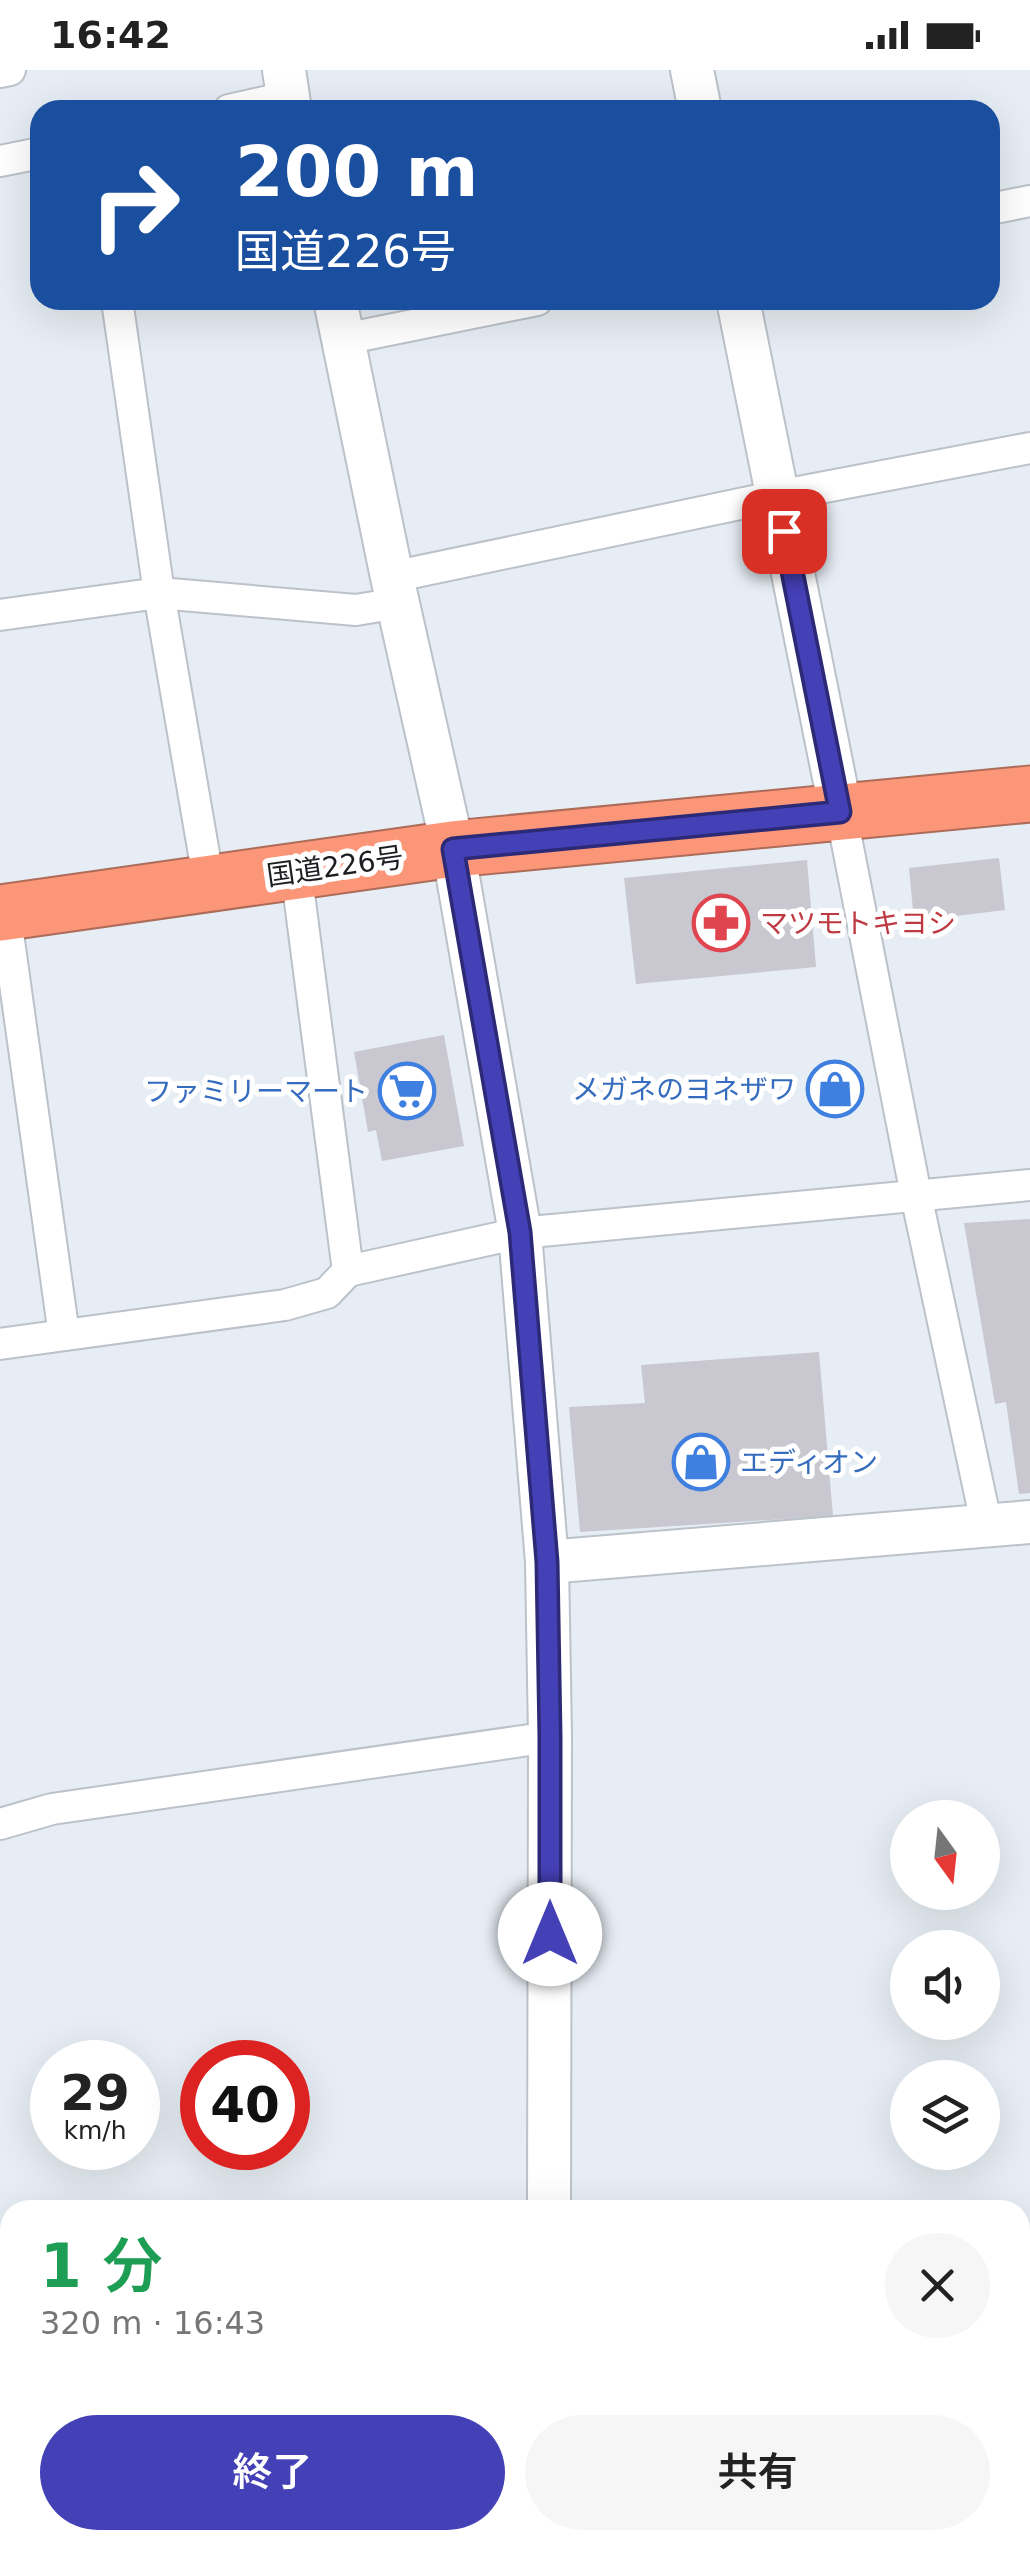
<!DOCTYPE html>
<html lang="ja">
<meta charset="utf-8">
<style>
:root{--surface:#fff;--page:#f6f6f6;--text:#222;--muted:#767676;--accent:#4440b6}
body{margin:0;font-family:"DejaVu Sans","Noto Sans JP",sans-serif;background:var(--page);color:var(--text);height:100vh;display:flex;flex-direction:column;font-size:38px;white-space:nowrap}
*{box-sizing:border-box;margin:0}
p{font-size:32px;color:var(--muted)}
.icon{flex:none;width:55px;height:55px;fill:none;stroke:currentColor;stroke-width:2;stroke-linecap:round;stroke-linejoin:round}
.map{position:relative;flex:1;overflow:hidden}
.details{position:absolute;left:0px;top:2130px;width:1030px;height:350px;display:flex;flex-direction:column;background:var(--surface);border-radius:30px 30px 0 0;box-shadow:0 10px 40px #0002}
.details>*{flex:none}
.top-card{position:absolute;left:30px;top:30px;width:970px;height:210px;border-radius:30px;box-shadow:0 10px 40px #0002;background:#1a4fa0;color:#fff;overflow:hidden}
.needle{width:65px;rotate:165deg}
.buttons{position:absolute;left:890px;top:1730px;display:grid;gap:20px}
.buttons a{display:grid;place-items:center;width:110px;height:110px;border-radius:50%;background:var(--surface);box-shadow:0 10px 40px #0002;font-size:50px}
.speed{position:absolute;left:30px;top:1970px;display:flex;gap:20px;font-size:50px;font-weight:700;text-align:center}
.speed>*{display:grid;place-content:center;width:130px;height:130px;border-radius:50%;background:var(--surface);box-shadow:0 10px 40px #0002;line-height:1}
.speed small{font-size:25px;font-weight:400}
.speed .limit{border:15px solid #d22;background:#fff;color:#111}
.pin{position:absolute;display:grid;place-items:center;width:85px;height:85px;color:#fff;margin:-42px;border-radius:20px;box-shadow:0 5px 15px #0006}
.me{position:absolute;width:110px;margin:-55px;rotate:0deg;stroke-linejoin:round;filter:drop-shadow(0 0 8px #0008)}
.turn{display:flex;align-items:center;gap:35px;height:210px;padding:0 40px;font-size:45px}
.turn .icon{width:130px;height:130px;stroke-width:2.5}
.turn b{display:block;font-size:70px;line-height:85px}
.round{display:grid;place-items:center;flex:none;width:105px;height:105px;border-radius:52px;background:var(--page)}
.head{display:flex;align-items:center;justify-content:space-between;height:170px;padding:0 40px}
h1{font-size:60px;font-weight:600;line-height:75px;color:#1e9e55}
.primary-button{display:flex;gap:20px;margin-top:auto;padding:20px 40px}
.primary-button a{flex:1;height:115px;border-radius:60px;background:var(--accent);color:#fff;font-size:40px;font-weight:600;line-height:115px;text-align:center}
.primary-button a+a{background:var(--page);color:var(--text)}
.status{display:flex;justify-content:space-between;align-items:center;height:70px;padding:0 50px;background:var(--surface);direction:ltr}
.status svg{height:28px;fill:currentColor}
.map>svg:first-child{display:block}
.building{fill:#c9c7cf}
.lines{fill:none;stroke-linecap:round;stroke-linejoin:round}
.street-casing{stroke:#bcc2c9;stroke-width:34}
.secondary-casing{stroke:#bcc2c9;stroke-width:46}
.highway-casing{stroke:#ad6c59;stroke-width:59}
.street{stroke:#fff;stroke-width:30}
.secondary{stroke:#fff;stroke-width:42}
.highway{stroke:#fb9778;stroke-width:55}
.route-casing{stroke:#2c2a76;stroke-width:25}
.route{stroke:#4440b6;stroke-width:18}
.labels{text-anchor:middle;stroke-width:10;stroke-linejoin:round;paint-order:stroke}
.street-label{font-size:28px;fill:#1b1d20;stroke:#fff}
.health-label{font-size:28px;fill:#be3a42;stroke:#fff;text-anchor:start}
.shop-label{font-size:28px;fill:#366cbe;stroke:#fff;text-anchor:end}
</style>
<div class="status"><b>16:42</b><svg viewBox="0 0 49 12"><path d="M0 12V9h3v3zM5 12V6h3v6zM10 12V3h3v9zM15 12V0h3v12zM26 1h20v11H26zM47 4h2v5h-2z"/></svg></div>
<div class="map">
<svg width="1030" height="2480" viewBox="0 0 1030 2480">
<rect width="100%" height="100%" fill="#e6edf4"/>
<g class="building">
<polygon points="999,788 1005,840 914,851 909,798"/>
<polygon points="807,790 816,897 636,914 624,808"/>
<polygon points="444,965 464,1076 382,1091 376,1060 368,1062 354,982"/>
<polygon points="1030,1149 1030,1423 1019,1424 1006,1332 995,1334 964,1153"/>
<polygon points="819,1282 833,1446 580,1462 569,1337 645,1333 641,1295"/>
</g>
<g class="lines">
<g class="street-casing">
<g id="street">
<polyline points="0,2 10,0"/>
<polyline points="229,40 287,27"/>
<polyline points="0,91 40,83"/>
<polyline points="990,139 1030,131"/>
<polyline points="117,230 159,523 209,813"/>
<polyline points="344,269 537,230"/>
<polyline points="392,507 778,426 1030,378"/>
<polyline points="0,545 159,523 356,540 398,533"/>
<polyline points="841,742 916,1125 987,1457"/>
<polyline points="296,801 348,1201"/>
<polyline points="5,842 64,1265"/>
<polyline points="0,1274 285,1235 327,1223 348,1201 520,1163 1030,1115"/>
<polyline points="0,1754 52,1739 550,1667"/>
</g>
</g>
<g class="secondary-casing">
<g id="secondary">
<polyline points="284,0 290,40"/>
<polyline points="692,0 700,40"/>
<polyline points="335,230 392,507 453,779 520,1163 547,1492 550,1667 549,2140"/>
<polyline points="738,230 841,742"/>
<polyline points="547,1492 1030,1452"/>
<polyline points="0,2257 10,2282"/>
<polyline points="1020,2450 1030,2425"/>
<polyline points="88,2470 92,2480"/>
<polyline points="548,2480 548,2470"/>
</g>
</g>
<g class="highway-casing">
<polyline id="highway" points="0,843 453,779 1030,724"/>
</g>
<use href="#street" class="street"/>
<use href="#secondary" class="secondary"/>
<use href="#highway" class="highway"/>
</g>
<g class="lines">
<g class="route-casing">
<polyline id="route" points="550,1864 550,1667 547,1492 520,1162 453,779 840,742 784,461"/>
</g>
<use href="#route" class="route"/>
</g>
<defs>
<g id="pharmacy-ring" transform="scale(2.875)"><circle r="9.5" fill="#fff" stroke="#e0444e" stroke-width="1.5"/><path d="M-2-6h4v4h4v4h-4v4h-4v-4h-4v-4h4Z" fill="#e0444e"/></g>
<g id="shop-ring" transform="scale(2.875)"><circle r="9.5" fill="#fff" stroke="#3f7fe0" stroke-width="1.5"/><path d="M-5-2.5h2.3a2.7 3.5 0 0 1 5.4 0H5L5.5 6h-11ZM-1.5-2.5h3a1.5 2.3 0 0 0-3 0Z" fill="#3f7fe0"/></g>
<g id="supermarket-ring" transform="scale(2.875)"><circle r="9.5" fill="#fff" stroke="#3f7fe0" stroke-width="1.5"/><path d="M-6-5.5h2.5l.6 2H6L4.5 2H-2.5L-4.4-4H-6ZM-1.5 3.2a1.3 1.3 0 1 0 .1 0ZM3 3.2a1.3 1.3 0 1 0 .1 0Z" fill="#3f7fe0"/></g>
</defs>
<g fill-rule="evenodd">
<use href="#pharmacy-ring" x="721" y="853"/>
<use href="#shop-ring" x="835" y="1019"/>
<use href="#supermarket-ring" x="407" y="1021"/>
<use href="#shop-ring" x="701" y="1392"/>
</g>
<g class="labels">
<g class="street-label">
<text transform="translate(335 796) rotate(-8)" y="10">国道226号</text>
</g>
<g class="health-label">
<text x="760" y="863">マツモトキヨシ</text>
</g>
<g class="shop-label">
<text x="796" y="1029">メガネのヨネザワ</text>
<text x="368" y="1031">ファミリーマート</text>
<text x="740" y="1402" text-anchor="start">エディオン</text>
</g>
</g>
</svg>
<div class="buttons">
<a><svg class="needle" viewBox="-14 -14 28 28"><path d="M0-13l5 13h-10z" fill="#e53935"/><path d="M0 13l5-13h-10z" fill="#767676"/></svg></a>
<a><svg class="icon" aria-label="sound" viewBox="0 0 24 24"><path d="M4 9h4l5-4v14l-5-4H4zM17 9q2 3 0 6"/></svg></a>
<a><svg class="icon" aria-label="layers" viewBox="0 0 24 24"><path d="M12 4l9 5-9 5-9-5zM3 14l9 5 9-5"/></svg></a>
</div>
<div class="speed"><div>29<small>km/h</small></div><div class="limit">40</div></div>
<div class="pin" style="left:784px;top:461px;background:#d93025"><svg class="icon" aria-label="arrive" viewBox="0 0 24 24"><path d="M6 21V4h12l-3 4 3 4H6"/></svg></div>
<svg class="me" style="left:550px;top:1864px" viewBox="-20 -20 40 40"><circle r="19" fill="#fff"/><path d="M0-13L10 11 0 6-10 11z" fill="#4440b6"/></svg>
<div class="top-card">
<div class="turn"><svg class="icon" aria-label="right" viewBox="0 0 24 24"><path d="M7 20v-9h11M14 6l5 5-5 5"/></svg><div><b>200 m</b>国道226号</div></div>
</div>
<section class="details">
<div class="head"><div><h1>1 分</h1><p>320 m · 16:43</p></div><a class="round"><svg class="icon" aria-label="close" viewBox="0 0 24 24"><path d="M6 6l12 12M18 6L6 18"/></svg></a></div>
<div class="primary-button"><a>終了</a><a>共有</a></div>
</section>
</div>
